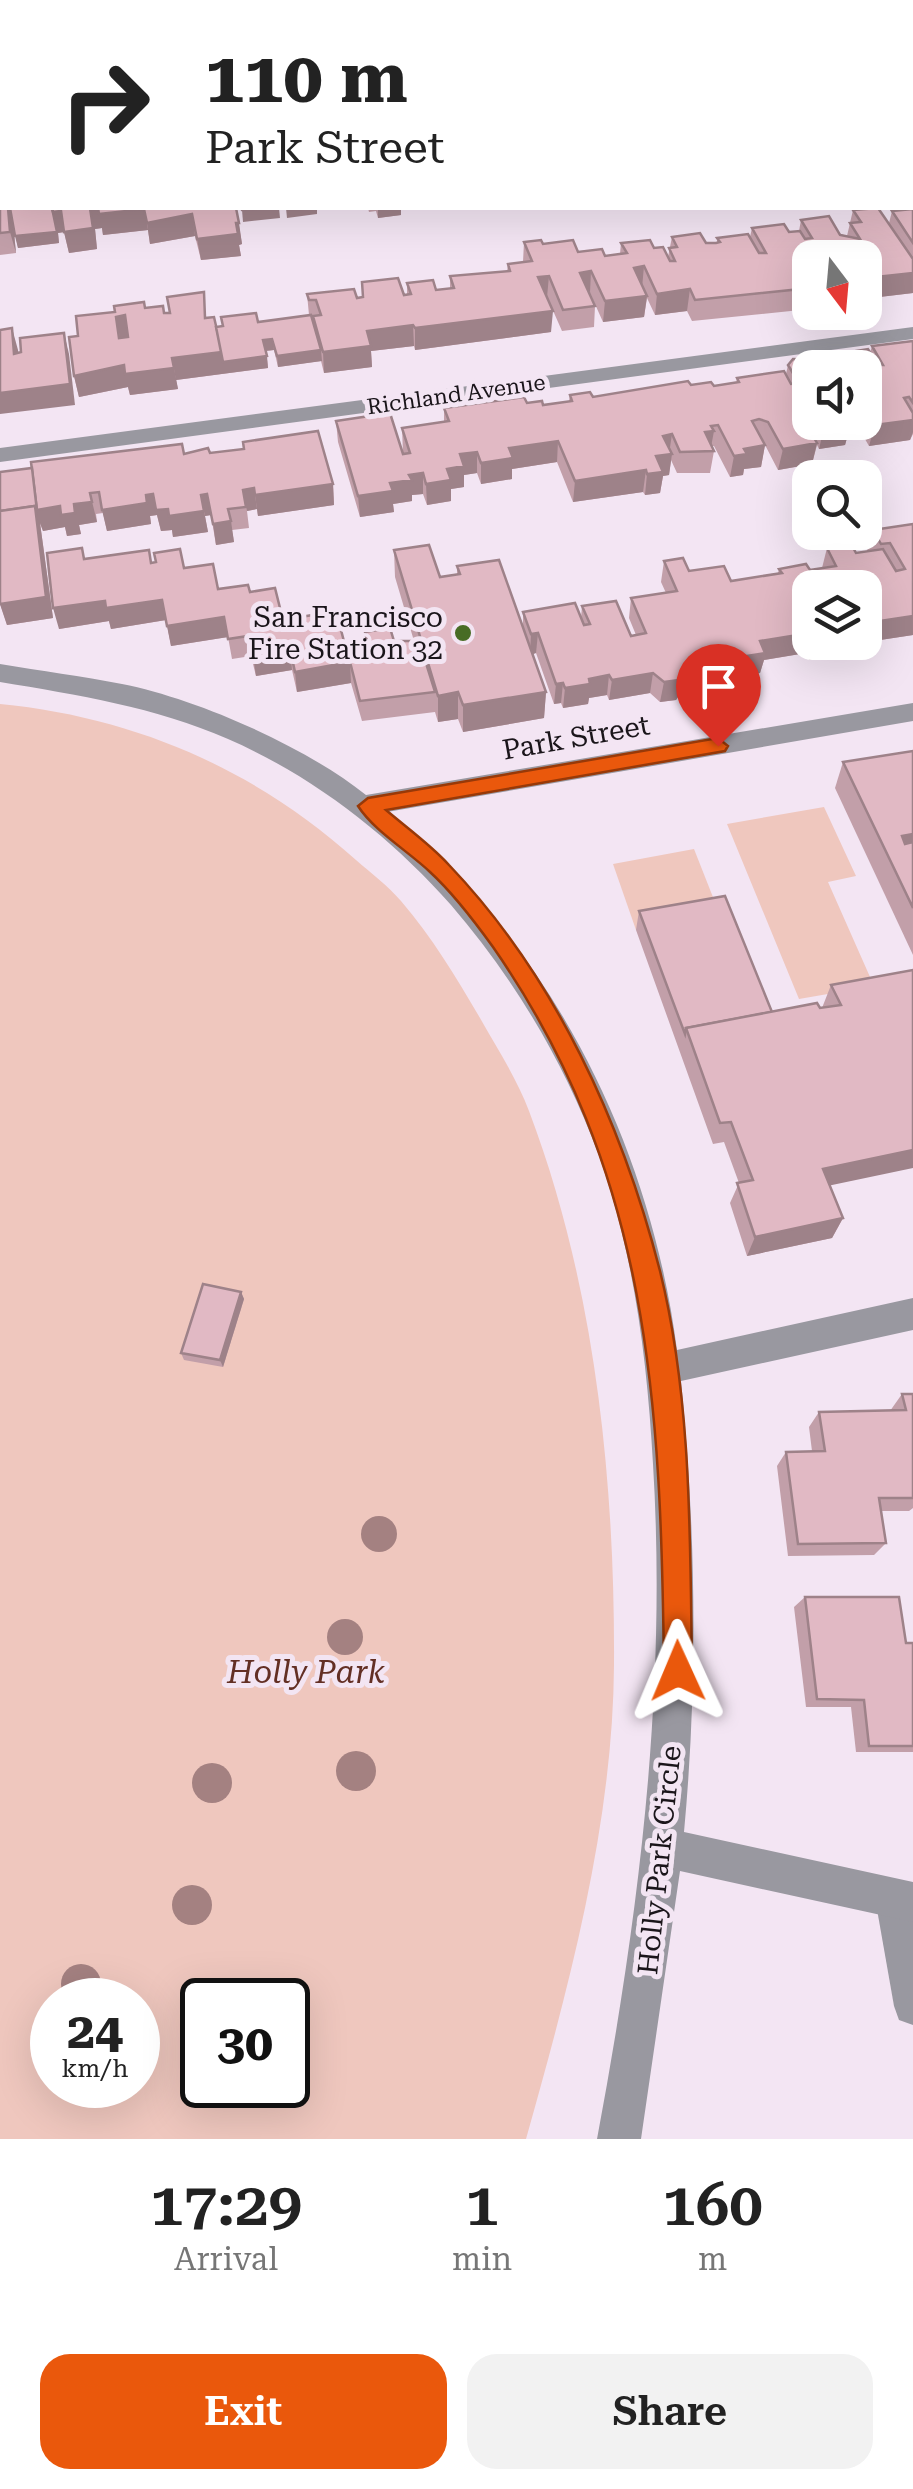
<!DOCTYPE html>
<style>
:root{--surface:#fff;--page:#f2f2f2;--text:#222;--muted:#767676;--accent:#ea580c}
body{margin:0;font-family:"Roboto Serif",serif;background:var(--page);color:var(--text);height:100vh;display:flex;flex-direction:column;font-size:38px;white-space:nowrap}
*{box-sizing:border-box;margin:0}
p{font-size:32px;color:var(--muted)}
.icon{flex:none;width:55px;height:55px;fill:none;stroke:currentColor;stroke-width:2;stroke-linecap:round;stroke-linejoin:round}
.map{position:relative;height:2139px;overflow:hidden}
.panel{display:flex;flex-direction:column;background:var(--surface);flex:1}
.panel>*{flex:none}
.guide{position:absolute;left:0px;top:0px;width:915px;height:210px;box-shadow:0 10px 40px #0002;background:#fff;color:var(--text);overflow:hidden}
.needle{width:65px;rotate:164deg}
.tools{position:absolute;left:792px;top:240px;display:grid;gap:20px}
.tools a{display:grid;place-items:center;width:90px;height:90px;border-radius:20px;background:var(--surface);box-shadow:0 10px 40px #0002;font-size:50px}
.speed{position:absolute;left:30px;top:1978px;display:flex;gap:20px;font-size:50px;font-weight:700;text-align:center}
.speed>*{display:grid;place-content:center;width:130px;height:130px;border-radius:50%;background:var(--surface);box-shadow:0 10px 40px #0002;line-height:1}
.speed small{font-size:25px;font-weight:400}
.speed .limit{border:5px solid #111;border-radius:15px;background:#fff;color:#111}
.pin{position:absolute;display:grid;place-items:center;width:85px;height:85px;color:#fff;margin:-102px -42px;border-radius:50% 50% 50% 0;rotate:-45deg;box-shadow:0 0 10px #0007}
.pin .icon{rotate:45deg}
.me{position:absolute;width:110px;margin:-55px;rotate:359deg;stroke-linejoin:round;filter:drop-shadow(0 0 8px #0008)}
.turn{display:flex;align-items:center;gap:35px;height:210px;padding:0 40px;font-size:45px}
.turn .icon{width:130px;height:130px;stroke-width:2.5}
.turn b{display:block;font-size:70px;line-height:85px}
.eta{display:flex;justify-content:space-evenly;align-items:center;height:170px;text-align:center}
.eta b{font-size:60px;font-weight:600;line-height:70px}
.primary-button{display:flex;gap:20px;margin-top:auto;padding:20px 40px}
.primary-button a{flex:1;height:115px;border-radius:30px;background:var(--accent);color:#fff;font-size:40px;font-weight:600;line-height:115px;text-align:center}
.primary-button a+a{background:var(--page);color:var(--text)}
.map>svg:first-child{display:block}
.green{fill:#efc7be;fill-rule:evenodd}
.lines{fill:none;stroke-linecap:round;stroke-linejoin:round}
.lane{fill:#9998a0;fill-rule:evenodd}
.street{fill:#9998a0;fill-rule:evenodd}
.tree{fill:#a48181}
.wall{fill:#c29fa9;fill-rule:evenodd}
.shaded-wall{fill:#9e8289}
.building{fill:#e1b9c4;stroke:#9e8289;stroke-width:2.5;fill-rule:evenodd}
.route{fill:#ea580c;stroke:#983908;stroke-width:2.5}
.poi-dot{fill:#486c25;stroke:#f3e5f3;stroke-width:4}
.labels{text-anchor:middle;stroke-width:10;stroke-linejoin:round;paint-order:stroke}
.far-street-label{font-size:22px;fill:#1a151a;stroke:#f3e5f3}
.poi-label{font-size:28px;fill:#1a151a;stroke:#f3e5f3;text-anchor:end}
.street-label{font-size:28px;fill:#1a151a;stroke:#f3e5f3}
.near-park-label{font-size:32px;font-style:italic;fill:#632f24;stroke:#f3e5f3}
</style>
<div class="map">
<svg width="913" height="2139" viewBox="0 0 913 2139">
<rect width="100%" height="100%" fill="#f3e5f3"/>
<g class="green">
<polygon points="0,0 467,0 468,2 2,2 0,141"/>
<path d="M0,704C134,717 255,769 356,860C371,873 388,886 401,901C432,937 456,977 480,1018C497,1048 517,1079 529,1111C595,1285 615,1479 614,1665C613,1824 569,1986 526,2139H0ZM52,2000H138V2085H52ZM202,2000H288V2085H202Z"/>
<polygon points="824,807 856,876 828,882 874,986 799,999 727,824"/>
<polygon points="694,849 720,915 636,930 613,864"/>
</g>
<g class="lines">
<polygon class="lane" points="893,1880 906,1885 913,1906 913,2025 899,2020 894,2006 875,1898 880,1885"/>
<g class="street">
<rect x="912" y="67" width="1" height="10"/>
<rect x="0" y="169" width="2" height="12"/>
<polygon points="913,327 913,339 0,462 0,448"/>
<path d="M0,664C41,671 82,676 122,684C198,699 306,747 366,795L913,703V721L387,812C550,943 650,1143 677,1350L913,1298V1330L681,1381C696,1532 698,1682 684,1832L913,1882V1922L680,1871L641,2139H597C639,1915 667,1692 653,1464C647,1358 634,1253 598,1153C564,1062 514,978 451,905C390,836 313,776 228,739C155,707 78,695 0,682Z"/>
</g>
</g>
<g class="tree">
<circle cx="379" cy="1534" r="18"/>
<circle cx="345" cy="1637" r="18"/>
<circle cx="356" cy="1771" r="20"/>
<circle cx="212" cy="1783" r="20"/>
<circle cx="192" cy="1905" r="20"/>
<circle cx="81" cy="1984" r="20"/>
</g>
<g class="wall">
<polygon points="523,0 625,0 623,2 523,2"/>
<polygon points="712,0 798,0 798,2 708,2"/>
<polygon points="0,193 2,208 236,208 242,244 239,245 241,256 201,260 195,236 150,244 148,230 103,235 102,228 95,229 97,249 69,253 64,232 58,233 59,243 18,248 13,223 16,253 0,255"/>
<polygon points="368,208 407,208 401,208 401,215 378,218 376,211 369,212"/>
<polygon points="913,209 913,293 871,298 867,292 865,292 865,258 810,258 810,309 692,321 687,311 655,315 647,298 644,317 603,322 590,293 595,306 594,327 562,331 547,297 551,332 415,350 414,346 371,351 372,367 324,373 321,361 278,367 274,350 266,351 268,368 176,380 178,389 130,395 128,387 79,397 74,376 78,336 145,308 164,313 207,318 216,327 309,315 307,294 357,298 407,294 407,283 436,290 450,288 450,276 507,272 508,264 523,262 524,242 543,244 578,252 605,256 620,254 621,243 654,248 668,257 672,237 706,243 717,243 717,238 750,237 752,228 789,232 799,231 801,220 847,236 853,210 889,223 892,211"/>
<polygon points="913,341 913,434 910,440 869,446 858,427 855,428 854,433 848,434 845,445 819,449 817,445 812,464 778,470 764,443 765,445 761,467 744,469 743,475 730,477 714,446 712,446 714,451 710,473 677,473 671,460 669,475 663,476 660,493 645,495 643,492 573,502 557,462 512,469 512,479 481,484 477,473 464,475 464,487 451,489 451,501 427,505 423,494 412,495 412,501 393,504 394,512 360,517 338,442 336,421 403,454 402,428 444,422 444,408 527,403 543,405 569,401 570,395 593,397 691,385 714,386 736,383 737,378 786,374 788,365 810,368 810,422 865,422 865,368 828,368 831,355 870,353 872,346"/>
<polygon points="210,453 333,484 334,505 258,516 257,509 247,511 249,528 232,530 234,542 216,545 211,515 205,516 208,532 173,537 172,530 161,531 157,515 150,516 151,524 107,531 103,513 96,514 97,522 79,525 81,534 67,536 65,527 43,531 40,523 53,618 7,625 0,604 0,472 184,454"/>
<path d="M913,524V635L867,642L864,651L809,660L806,653L764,660L760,673L709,682L708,689L703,695L687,698L680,694L676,700L660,702L650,693L609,700L607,695L589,698L588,704L563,708L561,703L554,704L536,653L533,654L546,692L544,718L463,732L458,719L438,722L435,712L362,721L351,683L297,692L292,670L256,676L251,656L232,659L228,637L171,646L166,620L111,629L109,621L59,629L85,559L152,562L184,568L218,589L250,592L283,620L346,649L365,646V632L394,641H414L395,577L394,550L440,577L457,574V566L523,625V612L581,618L582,606L631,636L636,635L629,618L631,598L666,593L661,582L664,561L689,571L731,581L778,573L779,569L810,570L822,568L827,548L856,553L867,551L873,530ZM810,588L865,642H810Z"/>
<polygon points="913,751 913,955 835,788 843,762"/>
<polygon points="639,911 772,1012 822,1008 831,985 913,970 830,1186 843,1218 832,1238 747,1256 730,1203 739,1183 724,1142 713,1144 636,930"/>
<polygon points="241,1292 244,1299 223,1367 184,1360 181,1353"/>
<polygon points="902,1394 913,1394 913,1508 909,1511 881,1511 886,1543 874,1555 788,1556 777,1466 786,1452 812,1451 809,1427 819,1412 890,1411"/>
<polygon points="805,1597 906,1643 913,1643 913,1752 856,1752 851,1707 806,1707 794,1607"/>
</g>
<g class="shaded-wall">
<polygon points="778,0 798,0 798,2 777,2"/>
<polygon points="8,208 10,208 12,213 16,253 10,232"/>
<polygon points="92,208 144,209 148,230 103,235 102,228 95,229 97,249 69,253 64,232 58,233 59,243 18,248 15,236 53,212"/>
<polygon points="266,208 279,208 280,218 243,222 242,210"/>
<polygon points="286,208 317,208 317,214 287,218"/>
<polygon points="378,208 407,208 401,208 401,215 378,218"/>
<polygon points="192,214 195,236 150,244 147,223"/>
<polygon points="236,223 239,223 242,244 239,245 241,256 201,260 197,239"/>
<polygon points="644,266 642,288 634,268"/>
<polygon points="872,270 867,292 865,292 865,271"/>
<polygon points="591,271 590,293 580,273"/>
<polygon points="913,273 913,293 871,298 876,277"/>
<polygon points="549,276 547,297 538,277"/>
<polygon points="690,289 687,311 655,315 657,294"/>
<polygon points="647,296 644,317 603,322 605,301"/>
<polygon points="553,311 551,332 415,350 415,328"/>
<polygon points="125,315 129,337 124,359 116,317"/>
<polygon points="413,325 414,346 371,351 372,367 324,373 323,352 367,331"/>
<polygon points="12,328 18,350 20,375 14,354"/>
<polygon points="64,333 69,354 75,405 0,414 0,393"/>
<polygon points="272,339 274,350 264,351 263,340"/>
<polygon points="321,350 322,361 278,367 277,356"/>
<polygon points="222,352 267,356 268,368 176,380 172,358"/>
<polygon points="124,365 174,368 178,389 130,395 128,387 79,397 74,376"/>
<polygon points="913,420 913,432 910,440 869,446 875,425"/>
<polygon points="851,424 845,445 819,449 824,428"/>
<polygon points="714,431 710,452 705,432"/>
<polygon points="672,434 669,454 672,454 669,475 663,476 660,493 645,495 647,474 663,436"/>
<polygon points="558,441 557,462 512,469 512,479 481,484 481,463 509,448"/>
<polygon points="817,443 812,464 778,470 783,449"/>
<polygon points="765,445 761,467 744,469 743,475 730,477 734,456 744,449"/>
<polygon points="477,452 477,473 464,475 464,487 451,489 451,501 427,505 426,484 447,469 460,454"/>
<polygon points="646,470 643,492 573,502 575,481"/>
<polygon points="423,473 423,494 412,495 412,501 393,504 394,512 360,517 358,496 409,475"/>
<polygon points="333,484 334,505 258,516 255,495"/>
<polygon points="254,488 257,509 247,511 243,490"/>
<polygon points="90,493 97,522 79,525 81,534 67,536 65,527 43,531 40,523 53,618 7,625 0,604 0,528 37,510 74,504"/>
<polygon points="153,494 168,509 204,511 208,532 173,537 172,530 161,531 157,515 150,516 151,524 107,531 102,510"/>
<polygon points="207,494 211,515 205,516 201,495"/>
<polygon points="231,521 234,542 216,545 213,524"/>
<polygon points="162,600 166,620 111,629 109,621 59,629 53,608 105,601"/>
<polygon points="913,616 913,635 867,642 864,651 809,660 814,642 865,642 865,629 867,623"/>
<polygon points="224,617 228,637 171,646 167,626"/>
<polygon points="538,633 536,653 530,655 531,634"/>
<polygon points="810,633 806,653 764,660 760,673 709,682 708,689 703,695 687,698 691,678 709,662 760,641"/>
<polygon points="290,649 292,670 256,676 253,656"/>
<polygon points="350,662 351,683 297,692 295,672"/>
<polygon points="653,673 650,693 609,700 612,680"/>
<polygon points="683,674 680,694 676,700 660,702 664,682"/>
<polygon points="609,675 607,695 589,698 588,704 563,708 565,688 589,679"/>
<polygon points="563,683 561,703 554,704 556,684"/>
<polygon points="458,692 458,719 438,722 438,696"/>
<polygon points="546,692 544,718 463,732 463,705"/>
<polygon points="913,834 913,857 902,836"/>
<polygon points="913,1150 913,1168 813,1189 823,1169"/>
<polygon points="843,1218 832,1238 747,1256 755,1237"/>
<polygon points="241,1292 244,1299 223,1367 220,1360"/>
</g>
<g class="building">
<polygon points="546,0 595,0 594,2"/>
<polygon points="712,0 735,0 745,2 708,2"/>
<polygon points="849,0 852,0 854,2 830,2"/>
<polygon points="860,0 913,0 913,22 912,2 861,2"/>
<polygon points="2,192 2,208 8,208 10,232 0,233 0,193"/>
<polygon points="10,208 52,208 57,232 15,236"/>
<polygon points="52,208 92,208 90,208 93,228 64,232 61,211 53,212"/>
<polygon points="98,208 236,208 239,223 236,223 238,234 197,239 192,214 147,223 144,209 99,214"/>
<polygon points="241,208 266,208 242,210"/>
<polygon points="878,208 913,259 913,273 876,277 872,270 865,271 865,258 810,258 810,288 695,300 690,289 657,294 644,266 634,268 647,296 605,301 591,271 580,273 595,306 563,310 549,276 538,277 553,311 415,328 413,325 367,331 371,346 323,352 313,316 321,315 316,300 309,300 307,294 354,289 357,298 363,297 362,282 398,278 404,295 411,294 407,283 433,280 436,290 454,288 450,276 510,271 508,264 532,261 524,242 541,240 543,244 573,240 578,252 602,249 605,256 627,253 621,243 650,240 654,248 663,247 670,261 675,261 669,248 677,247 672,237 700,233 706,243 716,243 720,242 717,238 748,234 759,253 766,253 752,228 784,224 789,232 800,231 805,239 812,238 801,220 829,216 840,235 860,239 850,223 861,222 853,210"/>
<polygon points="913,209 913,243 892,211"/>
<path d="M204,292L205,318L214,317L222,352L172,358L174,368L125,374L124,365L74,376L69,337L78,336L76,316L115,312L114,306L144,302L145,308L163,306L164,313H170L167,297ZM125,315L128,337L119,338L116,317Z"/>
<polygon points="256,313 258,322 311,315 321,350 277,356 272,339 263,340 267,356 223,362 216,327 223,326 221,317"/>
<polygon points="12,328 14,354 21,352 20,338 64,333 70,384 0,393 0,330"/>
<polygon points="913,341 913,403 909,397 904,398 913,413 913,420 875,425 865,408 865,368 838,368 831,355 868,349 878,365 883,365 872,346"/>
<polygon points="793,359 818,360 822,368 810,368 810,417 806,409 798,410 817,443 783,449 768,422 759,419 752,421 765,445 744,449 747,454 734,456 718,425 711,426 714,431 705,432 714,451 680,452 672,434 663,436 672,454 656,456 663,472 647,474 646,470 575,481 558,441 509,448 513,458 481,463 477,452 460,454 464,466 447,469 451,480 426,484 423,473 409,475 412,480 390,483 393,491 358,496 336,421 390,413 403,454 410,453 402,428 449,421 444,408 524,397 527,403 542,401 543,405 572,401 570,395 590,392 593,397 688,381 691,385 711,382 714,386 739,382 737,378 784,371 791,384 799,383 788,365"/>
<polygon points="821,422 850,422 851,424 824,428"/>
<polygon points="318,431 333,484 255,495 254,488 243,490 246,507 228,509 231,521 213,524 207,494 201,495 204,511 169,516 168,509 156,510 153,494 146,495 147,503 102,510 99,492 90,493 92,502 74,504 75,513 61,515 60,506 37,510 31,462 182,444 184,454 208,448 210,453 244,449 243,442"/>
<polygon points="32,468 37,511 35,506 0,511 0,472"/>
<polygon points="35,506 46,597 0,604 0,511"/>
<polygon points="913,524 913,616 867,623 871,630 865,631 865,588 810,588 810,633 760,641 765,653 709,662 712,669 707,675 691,678 683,674 679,680 664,682 653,673 612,680 609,675 589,679 590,684 565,688 563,683 556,684 538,633 531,634 523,612 575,603 584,625 590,624 582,606 616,601 631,636 646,633 631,598 677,591 664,561 683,558 689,571 724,566 731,581 782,573 779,569 806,564 810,570 836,566 827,548 851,544 856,553 883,549 896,571 905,569 890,543 881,544 873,530"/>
<polygon points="429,545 440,577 460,574 457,566 499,560 546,692 463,705 458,692 438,696 394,550"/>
<polygon points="82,548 84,559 149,550 151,563 156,562 154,553 180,549 184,568 213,564 218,589 248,585 250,592 275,588 283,620 336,611 346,649 368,645 365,632 390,628 394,641 419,641 435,692 360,701 350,662 295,672 290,649 253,656 248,636 228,639 224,617 167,626 162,600 106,608 105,601 53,608 47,553"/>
<polygon points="913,751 913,834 902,836 905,844 913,842 913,908 843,762"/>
<polygon points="725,896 772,1012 686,1028 685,1034 639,911"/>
<polygon points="913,970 913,1150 823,1169 843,1218 755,1237 737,1183 753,1180 731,1122 720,1123 686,1028 817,1003 820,1008 841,1005 831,985"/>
<polygon points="203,1284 241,1292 220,1360 181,1353"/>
<polygon points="902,1394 913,1394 913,1498 879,1498 886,1543 798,1544 786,1452 825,1451 819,1412 906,1410"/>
<polygon points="805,1597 899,1597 906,1643 913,1643 913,1746 869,1746 864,1700 817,1699"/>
</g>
<path class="route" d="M718,738L728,746L725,751L386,810C407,828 431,845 449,865C555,976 622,1123 660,1271C692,1400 690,1539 692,1671L688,1681L678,1685L668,1681L664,1671C661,1405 651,1174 493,947C475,922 453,893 430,872C408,851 374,831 358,806L368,798Z"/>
<circle class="poi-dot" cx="463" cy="633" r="10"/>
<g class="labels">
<g class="far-street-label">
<text transform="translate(456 394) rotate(-8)" y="8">Richland Avenue</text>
</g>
<g class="poi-label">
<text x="443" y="627">San Francisco<tspan x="443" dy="32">Fire Station 32</tspan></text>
</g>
<g class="street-label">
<text transform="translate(576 737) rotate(-10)" y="10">Park Street</text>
<text transform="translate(659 1860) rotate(-84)" y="10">Holly Park Circle</text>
</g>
<g class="near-park-label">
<text x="306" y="1683">Holly Park</text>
</g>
</g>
</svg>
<div class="tools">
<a><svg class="needle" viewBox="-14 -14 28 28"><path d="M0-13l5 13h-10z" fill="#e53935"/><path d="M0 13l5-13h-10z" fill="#767676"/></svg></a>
<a><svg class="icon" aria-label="sound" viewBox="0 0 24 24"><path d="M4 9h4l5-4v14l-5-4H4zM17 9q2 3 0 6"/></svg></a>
<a><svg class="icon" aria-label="search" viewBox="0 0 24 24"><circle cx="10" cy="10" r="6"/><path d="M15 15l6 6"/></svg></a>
<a><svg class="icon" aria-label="layers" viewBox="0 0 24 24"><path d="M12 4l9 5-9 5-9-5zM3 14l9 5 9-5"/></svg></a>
</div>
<div class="speed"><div>24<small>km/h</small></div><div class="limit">30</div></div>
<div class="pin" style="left:718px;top:746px;background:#d93025"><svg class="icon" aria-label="arrive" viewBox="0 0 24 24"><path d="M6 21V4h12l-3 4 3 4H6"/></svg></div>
<svg class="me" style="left:678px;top:1671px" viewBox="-20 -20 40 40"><path d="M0-17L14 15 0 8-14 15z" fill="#ea580c" stroke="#fff" stroke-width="4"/></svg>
<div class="guide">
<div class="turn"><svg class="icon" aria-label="right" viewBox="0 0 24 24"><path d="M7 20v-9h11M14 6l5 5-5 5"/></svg><div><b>110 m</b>Park Street</div></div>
</div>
</div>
<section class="panel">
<div class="eta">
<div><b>17:29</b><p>Arrival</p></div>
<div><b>1</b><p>min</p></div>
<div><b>160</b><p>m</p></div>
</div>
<div class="primary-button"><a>Exit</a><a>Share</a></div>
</section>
